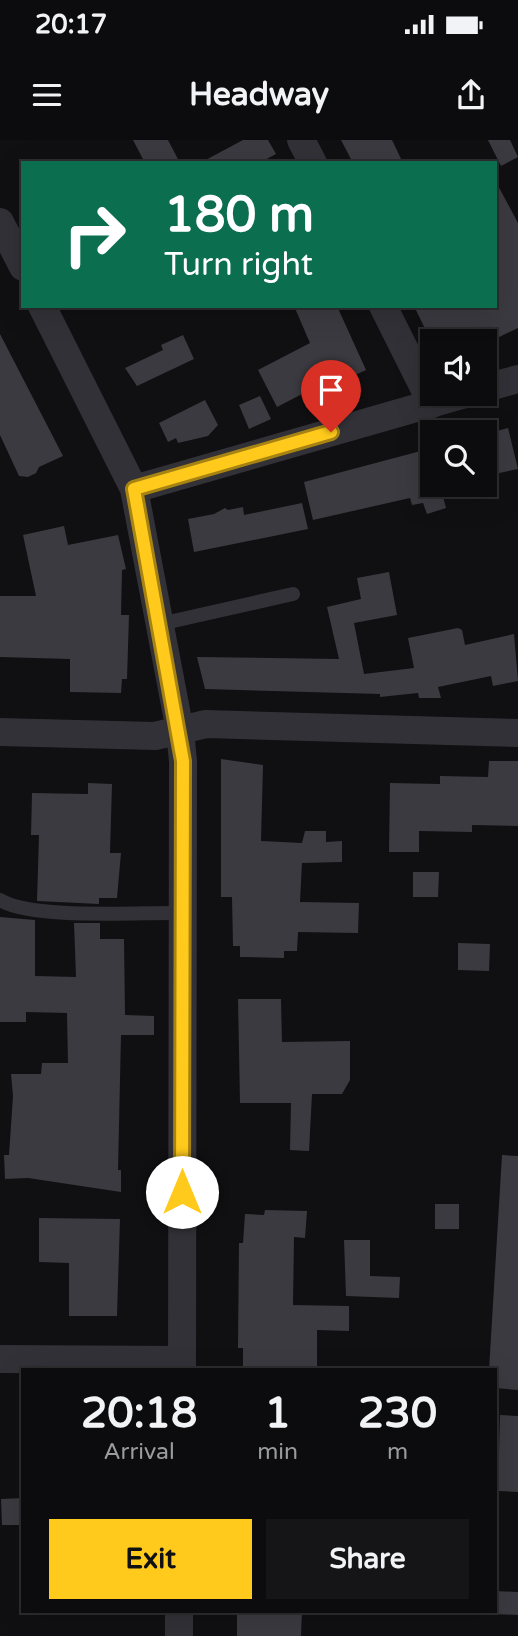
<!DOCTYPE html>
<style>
:root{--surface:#0c0c0e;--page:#151517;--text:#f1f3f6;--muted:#9a9b9e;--line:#2c2c2e;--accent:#ffca1b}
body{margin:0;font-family:"Varela Round",sans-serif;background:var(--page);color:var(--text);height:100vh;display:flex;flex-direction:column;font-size:26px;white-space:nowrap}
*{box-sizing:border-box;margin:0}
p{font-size:23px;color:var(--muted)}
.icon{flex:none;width:38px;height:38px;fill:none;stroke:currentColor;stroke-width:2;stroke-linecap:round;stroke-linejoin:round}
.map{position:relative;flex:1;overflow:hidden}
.details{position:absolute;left:21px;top:1228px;width:476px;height:245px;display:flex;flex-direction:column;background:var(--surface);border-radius:0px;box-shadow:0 7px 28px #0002,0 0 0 2px var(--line)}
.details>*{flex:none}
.guide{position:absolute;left:21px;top:21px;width:476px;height:147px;border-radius:0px;box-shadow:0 7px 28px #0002,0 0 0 2px var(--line);background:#0b6e4f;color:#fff;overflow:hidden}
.buttons{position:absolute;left:420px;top:189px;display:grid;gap:14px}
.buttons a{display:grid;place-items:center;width:77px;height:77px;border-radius:0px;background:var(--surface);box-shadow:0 7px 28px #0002,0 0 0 2px var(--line);font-size:35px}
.pin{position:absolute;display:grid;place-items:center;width:60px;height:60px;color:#fff;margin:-72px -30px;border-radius:50% 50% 50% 0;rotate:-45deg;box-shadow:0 0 7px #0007}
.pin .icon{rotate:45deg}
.me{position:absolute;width:77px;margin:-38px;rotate:0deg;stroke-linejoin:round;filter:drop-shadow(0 0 5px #0008)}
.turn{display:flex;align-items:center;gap:24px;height:147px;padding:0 28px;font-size:32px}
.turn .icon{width:91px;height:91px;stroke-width:2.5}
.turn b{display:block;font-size:49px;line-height:60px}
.eta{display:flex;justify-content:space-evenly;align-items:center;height:119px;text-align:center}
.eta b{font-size:42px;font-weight:700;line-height:49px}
.action{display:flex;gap:14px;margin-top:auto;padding:14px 28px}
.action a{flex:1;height:80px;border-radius:0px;background:var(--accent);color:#111;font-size:28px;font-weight:700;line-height:80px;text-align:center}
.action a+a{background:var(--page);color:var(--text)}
.status{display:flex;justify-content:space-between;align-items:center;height:49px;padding:0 35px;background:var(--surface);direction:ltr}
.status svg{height:19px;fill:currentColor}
header{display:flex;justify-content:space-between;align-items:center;height:91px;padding:0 28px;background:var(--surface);font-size:32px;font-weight:700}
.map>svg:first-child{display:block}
.building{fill:#3a3a40}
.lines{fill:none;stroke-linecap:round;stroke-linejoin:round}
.service{stroke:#313137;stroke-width:14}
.minor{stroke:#313137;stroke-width:28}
.route-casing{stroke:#a68312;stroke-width:18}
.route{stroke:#ffca1b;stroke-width:12}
</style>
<div class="status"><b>20:17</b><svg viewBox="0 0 49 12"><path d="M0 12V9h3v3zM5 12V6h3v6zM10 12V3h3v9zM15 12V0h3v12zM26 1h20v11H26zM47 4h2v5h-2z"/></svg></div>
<header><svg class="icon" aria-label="menu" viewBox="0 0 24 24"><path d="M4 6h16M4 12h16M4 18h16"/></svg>Headway<svg class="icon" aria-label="share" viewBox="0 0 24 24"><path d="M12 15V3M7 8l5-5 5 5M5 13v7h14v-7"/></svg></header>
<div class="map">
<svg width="518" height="1496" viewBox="0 0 518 1496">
<rect width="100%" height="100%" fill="#101012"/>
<g class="building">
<polygon points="133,0 168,0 180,23 145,23"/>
<polygon points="243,0 268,0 276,14 259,23 200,23"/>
<polygon points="341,0 392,0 403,23 353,23"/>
<polygon points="488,0 510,0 518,17 501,26"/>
<polygon points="495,40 518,83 518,188 491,201 431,201 414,166 495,166"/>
<polygon points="294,166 337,166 366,230 353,236 356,243 336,252 331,239 277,267 258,230 310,203"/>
<polygon points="0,194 63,316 39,327 36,333 28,337 19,336 0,295"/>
<polygon points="183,195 194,219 137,246 125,228 163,210 161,205"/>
<polygon points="260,256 271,279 249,289 239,265"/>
<polygon points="205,260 218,285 208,296 178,303 176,298 168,302 159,283"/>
<polygon points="508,288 518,329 485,336 485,294"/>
<polygon points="432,308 432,345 440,345 446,368 427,374 423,363 412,365 410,358 313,380 304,342"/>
<polygon points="302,363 308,389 194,412 188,379 214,374 225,368 228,370 243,367 244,375"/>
<polygon points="64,386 68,405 118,395 126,429 122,430 121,475 129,475 127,539 122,539 121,553 70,552 70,519 0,517 0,456 36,456 23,395"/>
<polygon points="389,432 397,475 354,483 364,534 414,528 408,498 458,488 462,490 465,505 514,494 518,541 493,546 491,536 438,547 441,558 419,558 418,553 380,557 380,554 205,549 197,517 339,519 327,467 361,459 357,438"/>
<polygon points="221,619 263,625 261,701 302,703 305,691 326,691 326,702 342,701 342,722 302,723 300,762 359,763 358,793 298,792 297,811 284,811 284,818 240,817 240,806 233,806 232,757 221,757"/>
<polygon points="489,621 518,621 518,686 472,685 472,692 419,691 419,712 389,712 390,643 440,644 440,636 488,637"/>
<polygon points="88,643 112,644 110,713 121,713 117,758 99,758 99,764 37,761 39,695 31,695 32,653 88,654"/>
<polygon points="413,732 439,732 438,757 413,757"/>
<polygon points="0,777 35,780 35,836 76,837 74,783 100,783 100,799 124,799 125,875 154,876 154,895 121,895 118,1030 121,1030 121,1052 28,1038 5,1039 4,1015 9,1015 13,956 11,934 41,934 42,923 68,923 67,873 26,872 26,882 0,882"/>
<polygon points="458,803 490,804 489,831 458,830"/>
<polygon points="238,859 281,859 282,902 350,901 350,940 342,954 312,954 309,1011 290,1010 291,963 240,963"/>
<polygon points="502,1015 518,1016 518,1250 495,1248 495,1230 489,1230"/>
<rect x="435" y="1064" width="24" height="25"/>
<polygon points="265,1070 307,1071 305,1098 294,1097 293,1165 349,1166 349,1191 317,1190 317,1230 243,1230 243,1208 238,1208 239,1103 243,1103 245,1074 264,1075"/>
<polygon points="39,1078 120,1079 117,1176 69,1176 69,1123 39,1122"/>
<polygon points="344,1100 370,1100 370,1136 400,1137 399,1158 346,1156"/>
<polygon points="500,1275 518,1276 518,1352 498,1351"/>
<polygon points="23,1358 23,1385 2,1385 1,1359"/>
<polygon points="495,1451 518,1452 518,1475 495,1474"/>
<polygon points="237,1472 302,1472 301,1496 237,1496"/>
</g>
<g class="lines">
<g class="service">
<polyline points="160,484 293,454"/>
<path d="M0,760C32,780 141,772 183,773"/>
</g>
<g class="minor">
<polyline points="301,0 313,23"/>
<polyline points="0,82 23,127"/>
<polyline points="42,166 134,349 180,591 183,621 182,1230"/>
<polyline points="383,166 432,264"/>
<polyline points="485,248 518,239"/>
<polyline points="134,349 465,254"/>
<polyline points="0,592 155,596 206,584 518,593"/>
<polyline points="0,1219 182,1220"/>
<polyline points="179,1496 179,1472"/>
</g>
</g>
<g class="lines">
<g class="route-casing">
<polyline id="route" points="182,1052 183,621 134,349 331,292"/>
</g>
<use href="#route" class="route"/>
</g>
</svg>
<div class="buttons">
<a><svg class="icon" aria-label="sound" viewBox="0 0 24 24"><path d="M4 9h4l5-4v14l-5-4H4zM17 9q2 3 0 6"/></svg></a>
<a><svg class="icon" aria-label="search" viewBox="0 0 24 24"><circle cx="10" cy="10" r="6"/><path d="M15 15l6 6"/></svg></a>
</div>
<div class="pin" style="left:331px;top:292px;background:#d93025"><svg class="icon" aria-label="arrive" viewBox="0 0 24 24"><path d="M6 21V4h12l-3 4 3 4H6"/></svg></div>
<svg class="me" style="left:182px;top:1052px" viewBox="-20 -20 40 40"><circle r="19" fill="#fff"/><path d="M0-13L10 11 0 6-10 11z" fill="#ffca1b"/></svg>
<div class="guide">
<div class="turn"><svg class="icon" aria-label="right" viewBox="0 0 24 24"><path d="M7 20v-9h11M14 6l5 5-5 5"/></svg><div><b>180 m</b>Turn right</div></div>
</div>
<section class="details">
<div class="eta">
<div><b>20:18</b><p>Arrival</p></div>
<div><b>1</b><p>min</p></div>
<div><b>230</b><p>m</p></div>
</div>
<div class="action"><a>Exit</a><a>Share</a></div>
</section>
</div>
